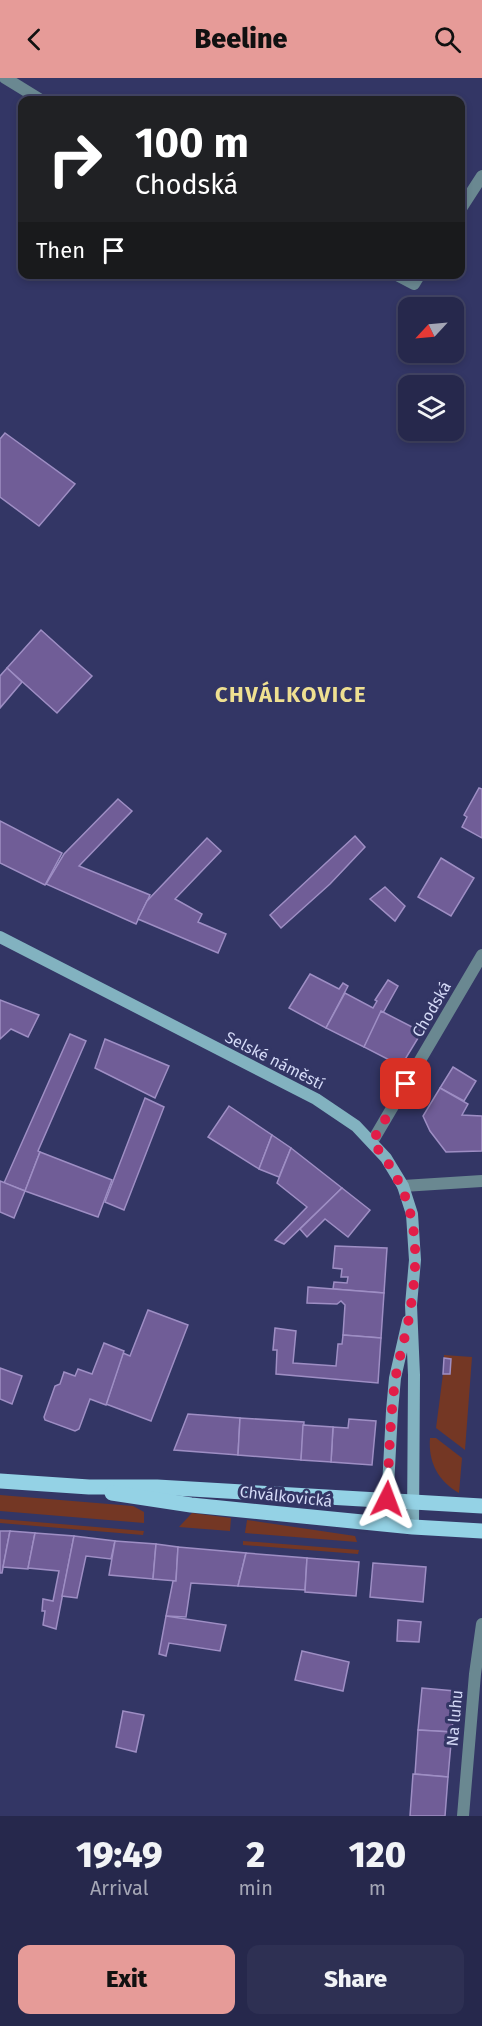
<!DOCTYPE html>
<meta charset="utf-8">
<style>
:root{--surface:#26284c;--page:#2e3053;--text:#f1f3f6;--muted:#a4a6b5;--line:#424464;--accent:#e69b98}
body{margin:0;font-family:"Fira Sans",sans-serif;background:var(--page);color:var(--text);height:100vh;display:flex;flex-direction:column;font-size:22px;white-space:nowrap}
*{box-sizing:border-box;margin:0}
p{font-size:20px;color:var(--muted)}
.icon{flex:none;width:33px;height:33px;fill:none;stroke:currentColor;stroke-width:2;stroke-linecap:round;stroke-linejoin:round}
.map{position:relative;height:1738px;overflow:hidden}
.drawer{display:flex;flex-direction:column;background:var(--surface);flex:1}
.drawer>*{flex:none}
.guide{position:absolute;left:18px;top:18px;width:447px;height:183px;border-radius:12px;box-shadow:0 3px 9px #0003,0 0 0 2px var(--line);background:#202124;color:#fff;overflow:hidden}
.needle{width:39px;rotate:244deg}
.buttons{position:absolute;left:398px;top:219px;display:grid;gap:12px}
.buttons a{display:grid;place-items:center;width:66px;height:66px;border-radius:12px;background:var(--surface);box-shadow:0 3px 9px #0003,0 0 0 2px var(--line);font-size:30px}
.pin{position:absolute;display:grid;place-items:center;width:51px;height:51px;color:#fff;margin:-26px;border-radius:12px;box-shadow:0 3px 9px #0006}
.me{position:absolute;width:66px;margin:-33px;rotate:3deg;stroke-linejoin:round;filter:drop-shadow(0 0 4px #0008)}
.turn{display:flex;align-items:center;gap:21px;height:126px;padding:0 18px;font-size:27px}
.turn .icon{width:78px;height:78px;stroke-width:2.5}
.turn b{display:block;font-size:42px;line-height:51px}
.then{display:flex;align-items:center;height:57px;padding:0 18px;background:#0003;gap:12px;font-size:22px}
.eta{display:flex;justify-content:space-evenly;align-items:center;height:102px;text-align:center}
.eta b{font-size:36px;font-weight:800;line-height:42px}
.button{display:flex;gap:12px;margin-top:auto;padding:12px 18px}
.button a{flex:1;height:69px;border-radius:12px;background:var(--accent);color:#111;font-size:24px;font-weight:800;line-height:69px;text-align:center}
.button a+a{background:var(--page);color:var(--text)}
header{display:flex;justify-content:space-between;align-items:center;height:78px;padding:0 18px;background:var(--accent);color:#111;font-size:27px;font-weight:800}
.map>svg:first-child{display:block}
.green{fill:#743724}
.building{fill:#705d97;stroke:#9e8ec4;stroke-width:1.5}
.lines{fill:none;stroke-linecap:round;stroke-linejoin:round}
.lane{stroke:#6a8891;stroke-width:12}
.street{stroke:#6a8891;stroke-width:12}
.secondary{stroke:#82b2c0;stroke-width:12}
.primary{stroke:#94d2e5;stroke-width:15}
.route{stroke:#e11d48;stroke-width:10;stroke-dasharray:0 18}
.labels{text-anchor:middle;stroke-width:6;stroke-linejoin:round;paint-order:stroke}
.street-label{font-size:16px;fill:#d5daf7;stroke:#333665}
.district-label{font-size:22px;font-weight:bold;letter-spacing:1.5px;fill:#efe091;stroke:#333665}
</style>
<header><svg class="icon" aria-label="back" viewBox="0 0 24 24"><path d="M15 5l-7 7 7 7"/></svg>Beeline<svg class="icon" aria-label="search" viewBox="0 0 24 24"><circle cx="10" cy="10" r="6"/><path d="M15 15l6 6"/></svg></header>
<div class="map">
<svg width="482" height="1738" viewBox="0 0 482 1738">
<rect width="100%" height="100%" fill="#333665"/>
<g class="green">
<polygon points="444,1277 472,1279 465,1372 436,1350 443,1296 450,1296 451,1281 444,1280"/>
<path d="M430,1360H436L462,1380L459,1415C438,1403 428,1384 430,1360Z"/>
<polygon points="0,1417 133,1428 144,1434 144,1445 0,1433"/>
<polygon points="192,1435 231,1440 230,1453 179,1449"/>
<polygon points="0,1441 144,1453 143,1457 0,1445"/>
<polygon points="247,1442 355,1458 357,1464 245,1455"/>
<polygon points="243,1463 359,1472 358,1476 243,1467"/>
</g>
<g class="building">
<polygon points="5,355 75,406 39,448 0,419 0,361"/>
<polygon points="41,552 92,598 57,635 7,590"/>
<polygon points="7,590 22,604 0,630 0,598"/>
<polygon points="479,710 482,711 482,760 462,749 467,739 464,737"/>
<polygon points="118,721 132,733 79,788 150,817 136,846 46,806 64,776"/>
<polygon points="0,743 62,775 45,807 0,785"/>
<polygon points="355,758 365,769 330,806 281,850 270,837"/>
<polygon points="207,760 221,773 175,821 202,836 198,844 226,856 218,875 138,841 147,823"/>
<polygon points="441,780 474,800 451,838 418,819"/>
<polygon points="385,809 405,828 395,843 370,821"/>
<polygon points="310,896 339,911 343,905 348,908 326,950 289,930"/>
<polygon points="388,902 398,908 364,969 326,950 345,915 373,930 377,923 375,922"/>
<polygon points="0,922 39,937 28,959 11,951 0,961"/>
<polygon points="381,933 414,950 418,943 426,947 401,988 364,969"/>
<polygon points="70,956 86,963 38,1073 40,1074 25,1113 4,1105"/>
<polygon points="105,961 169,988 155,1020 95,990"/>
<polygon points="453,989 476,1003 464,1023 440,1010"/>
<polygon points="440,1010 468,1026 462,1037 482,1038 482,1073 446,1074 430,1053 423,1038"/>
<polygon points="145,1020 164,1029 124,1132 105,1124"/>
<polygon points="229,1028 272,1057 259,1091 208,1059"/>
<polygon points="272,1057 291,1070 279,1099 259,1091"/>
<polygon points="291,1070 342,1110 284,1166 275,1162 307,1129 277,1105"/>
<polygon points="40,1074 112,1102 98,1139 25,1113"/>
<polygon points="0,1103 25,1113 14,1140 0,1134"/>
<polygon points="342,1110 370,1132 348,1159 325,1141 307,1159 300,1151"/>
<polygon points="335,1168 387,1170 384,1215 333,1211 334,1204 347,1205 348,1199 341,1199 342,1191 333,1190"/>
<polygon points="308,1209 384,1215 381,1260 343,1257 345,1227 341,1223 337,1226 307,1225"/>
<polygon points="148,1232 188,1247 151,1343 106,1326 123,1275 130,1278"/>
<polygon points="275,1250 296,1253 293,1285 336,1288 338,1266 342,1266 343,1257 381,1260 378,1305 276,1296 277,1272 273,1272"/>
<polygon points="104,1265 124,1273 106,1327 90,1321 79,1351 75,1353 45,1342 44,1339 55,1308 60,1306 64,1294 75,1298 78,1291 92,1296"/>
<polygon points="444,1280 451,1281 450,1296 443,1296"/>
<polygon points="0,1290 22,1298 12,1326 0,1321"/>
<polygon points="188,1336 240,1340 238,1377 174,1372"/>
<polygon points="240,1340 304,1344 301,1382 238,1377"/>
<polygon points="349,1341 376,1343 372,1387 331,1384 333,1349 348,1350"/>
<polygon points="303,1347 333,1349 331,1384 301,1382"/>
<polygon points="0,1453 10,1453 2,1495 0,1495"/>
<polygon points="10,1453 35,1455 28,1491 3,1489"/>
<polygon points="35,1455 74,1458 56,1551 43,1547 45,1533 42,1533 43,1521 53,1523 59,1493 28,1490"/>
<polygon points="74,1458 115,1463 111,1481 86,1478 77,1520 62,1518"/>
<polygon points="115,1463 156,1466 153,1501 109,1497"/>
<polygon points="156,1466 178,1469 176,1503 153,1501"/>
<polygon points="178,1469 246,1475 238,1508 191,1505 186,1539 166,1538 173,1503 176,1503"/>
<polygon points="246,1475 307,1480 305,1512 238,1508"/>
<polygon points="307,1480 359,1484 356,1518 305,1514"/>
<polygon points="373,1485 426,1489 423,1524 370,1519"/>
<polygon points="166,1538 226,1547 220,1573 169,1565 166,1578 159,1576"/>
<polygon points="398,1542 421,1544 419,1564 397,1563"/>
<polygon points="302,1573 349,1584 343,1613 295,1602"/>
<polygon points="422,1610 455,1613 452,1654 418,1652"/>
<polygon points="123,1633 144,1637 136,1674 116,1669"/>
<polygon points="418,1652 452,1654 448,1699 415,1696"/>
<polygon points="413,1696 448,1699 445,1738 410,1738"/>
</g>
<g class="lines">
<g class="lane">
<polyline points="5,0 41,22"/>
<polyline points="460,132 482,98"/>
<polyline points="395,196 414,206 420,196"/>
</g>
<g class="street">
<polyline points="372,1064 482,877"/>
<polyline points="403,1108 482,1103"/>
<polyline points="463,1738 475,1596 482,1546"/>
</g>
<g class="secondary">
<polyline points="0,859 316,1021 356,1048 386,1080 403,1108 412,1136 415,1182 411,1227 414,1297 413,1449"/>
<polyline points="386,1447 392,1333 395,1300 408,1243"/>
</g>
<g class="primary">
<polyline points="0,1403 89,1409 157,1409 482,1428"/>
<polyline points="112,1415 191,1427 413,1449 482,1453"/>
</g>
</g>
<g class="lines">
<path class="route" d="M387,1421C389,1382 390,1342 395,1303C399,1277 408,1252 411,1227C421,1163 415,1114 372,1064L406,1006"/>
</g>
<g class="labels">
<g class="street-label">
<text transform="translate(431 931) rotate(-60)" y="6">Chodská</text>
<text transform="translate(275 982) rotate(27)" y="6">Selské náměstí</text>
<text transform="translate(286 1418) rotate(6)" y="6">Chválkovická</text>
<text transform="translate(454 1640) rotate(-85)" y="6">Na luhu</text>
</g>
<g class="district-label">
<text x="291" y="624">CHVÁLKOVICE</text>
</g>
</g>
</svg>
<div class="buttons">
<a><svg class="needle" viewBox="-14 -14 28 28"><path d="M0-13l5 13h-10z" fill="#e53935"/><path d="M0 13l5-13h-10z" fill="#a4a6b5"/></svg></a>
<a><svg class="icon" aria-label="layers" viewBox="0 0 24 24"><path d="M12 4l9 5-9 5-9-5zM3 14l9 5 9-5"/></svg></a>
</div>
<div class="pin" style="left:406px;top:1006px;background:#d93025"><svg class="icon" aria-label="arrive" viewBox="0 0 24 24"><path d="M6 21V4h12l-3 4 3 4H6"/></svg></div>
<svg class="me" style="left:387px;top:1421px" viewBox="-20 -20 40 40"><path d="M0-17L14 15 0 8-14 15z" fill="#e11d48" stroke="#fff" stroke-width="4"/></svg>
<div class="guide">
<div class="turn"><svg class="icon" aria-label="right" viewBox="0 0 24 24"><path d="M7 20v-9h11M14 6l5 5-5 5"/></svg><div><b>100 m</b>Chodská</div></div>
<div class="then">Then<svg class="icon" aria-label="arrive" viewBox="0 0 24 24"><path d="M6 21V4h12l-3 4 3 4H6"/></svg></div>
</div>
</div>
<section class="drawer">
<div class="eta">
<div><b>19:49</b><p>Arrival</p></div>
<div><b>2</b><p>min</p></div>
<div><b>120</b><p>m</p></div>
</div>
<div class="button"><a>Exit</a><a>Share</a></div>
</section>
